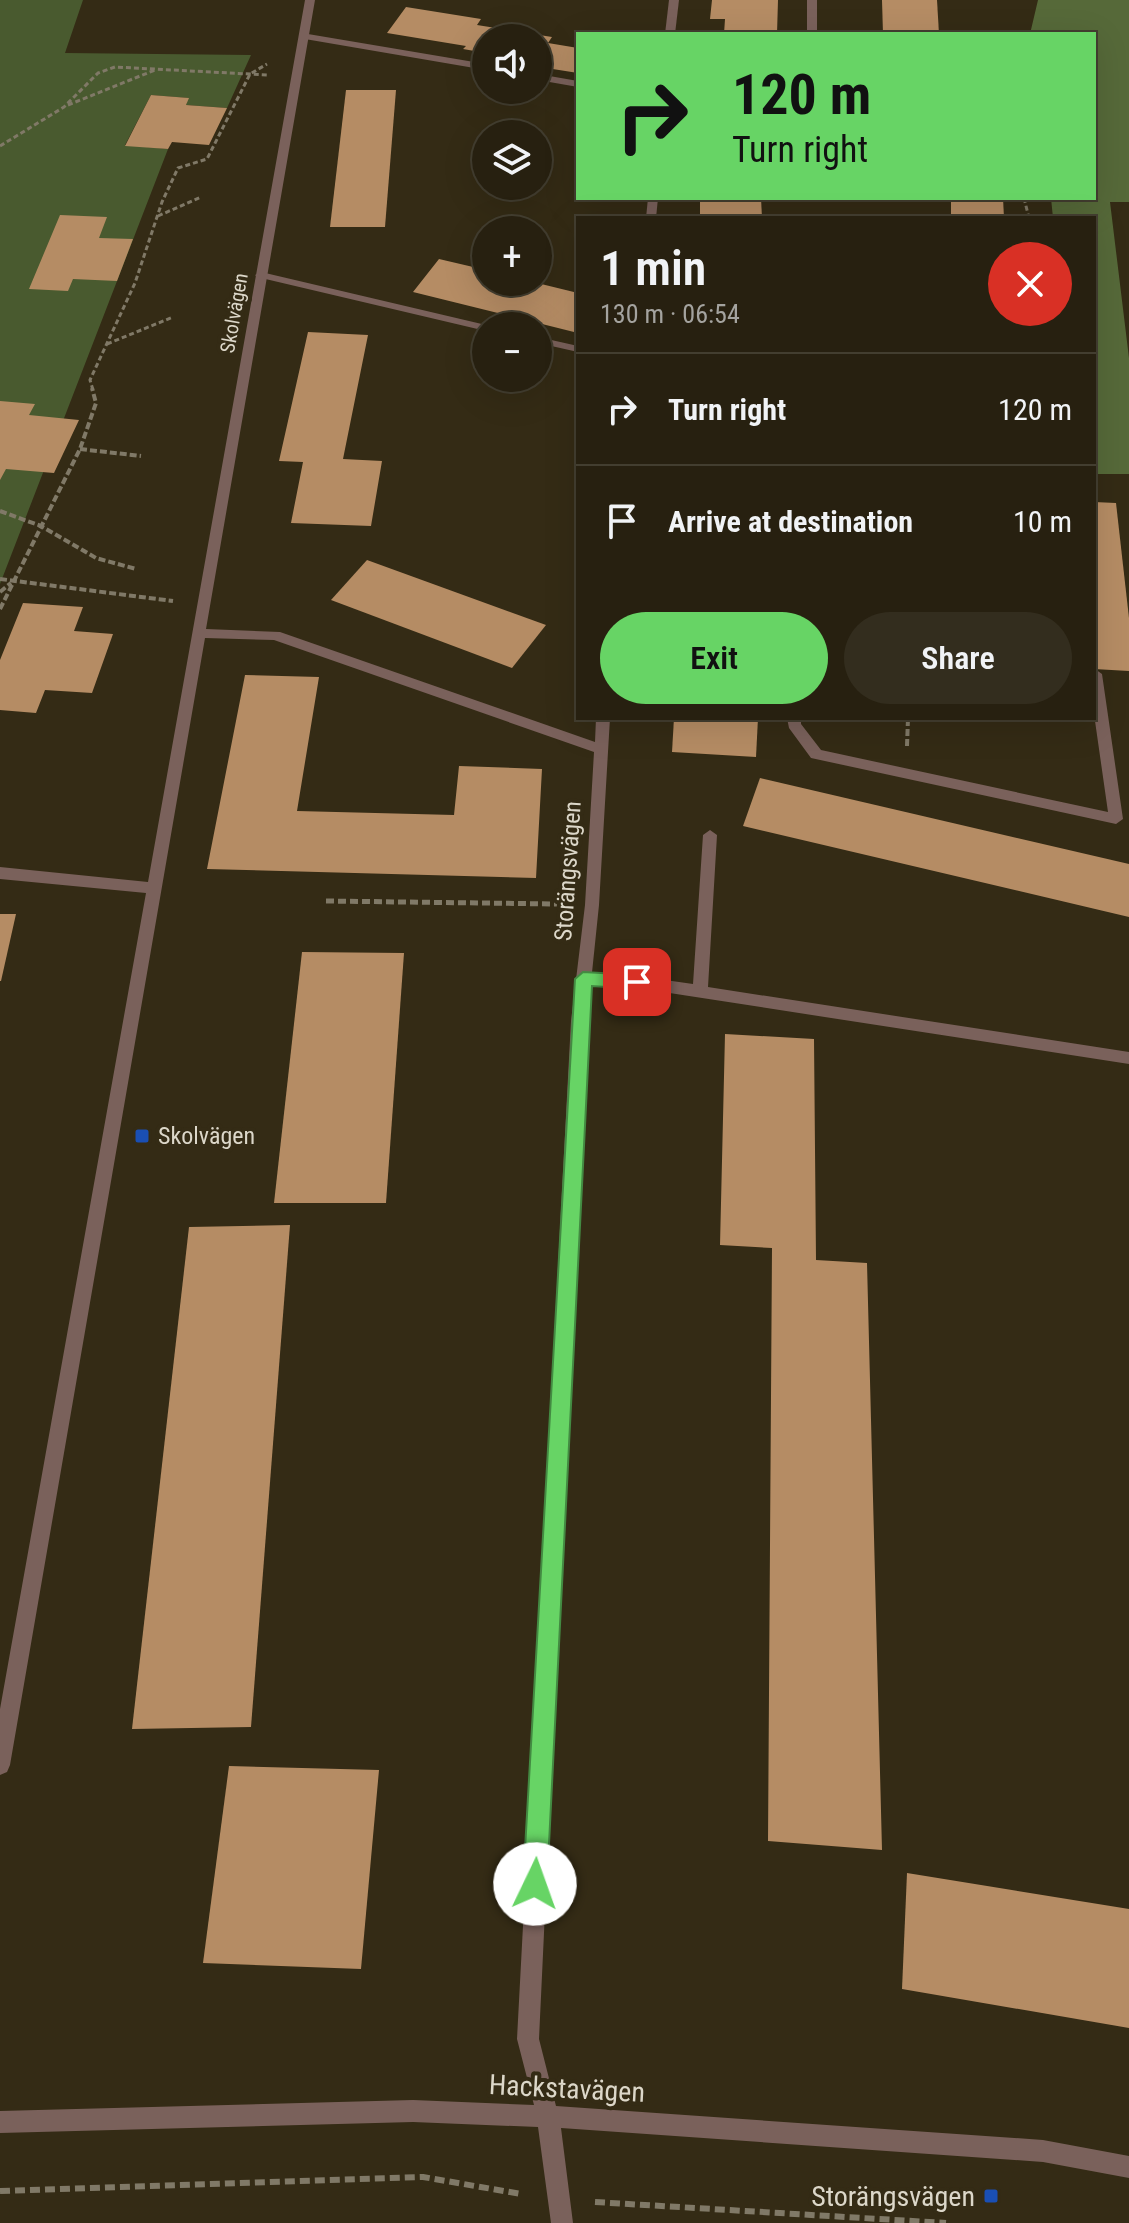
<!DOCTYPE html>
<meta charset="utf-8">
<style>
:root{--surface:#272010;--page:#332d1e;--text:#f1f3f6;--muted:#a4a39f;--line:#433e30;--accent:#67d465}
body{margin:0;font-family:"Roboto Condensed",sans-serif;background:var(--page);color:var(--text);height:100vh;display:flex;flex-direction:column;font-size:30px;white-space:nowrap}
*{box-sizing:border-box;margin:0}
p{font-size:26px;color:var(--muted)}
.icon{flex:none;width:44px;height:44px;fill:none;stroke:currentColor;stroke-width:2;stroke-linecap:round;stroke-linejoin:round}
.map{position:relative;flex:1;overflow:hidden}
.sheet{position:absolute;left:576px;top:216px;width:520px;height:504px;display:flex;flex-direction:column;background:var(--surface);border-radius:0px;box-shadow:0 8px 32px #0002,0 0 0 2px var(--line)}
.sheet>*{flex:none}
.guide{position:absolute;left:576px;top:32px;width:520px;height:168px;border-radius:0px;box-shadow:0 8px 32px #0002,0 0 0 2px var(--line);background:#67d465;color:#111;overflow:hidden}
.tools{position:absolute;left:472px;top:24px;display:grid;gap:16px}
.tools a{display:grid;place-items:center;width:80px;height:80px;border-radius:50%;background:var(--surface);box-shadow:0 8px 32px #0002,0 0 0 2px var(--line);font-size:40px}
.pin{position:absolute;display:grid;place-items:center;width:68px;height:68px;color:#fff;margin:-34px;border-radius:16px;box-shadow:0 4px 12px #0006}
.me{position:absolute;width:88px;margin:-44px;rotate:3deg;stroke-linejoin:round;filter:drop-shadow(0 0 6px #0008)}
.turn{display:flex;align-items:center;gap:28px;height:168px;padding:0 24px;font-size:36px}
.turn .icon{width:104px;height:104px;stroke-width:2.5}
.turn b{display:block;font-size:56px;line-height:68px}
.round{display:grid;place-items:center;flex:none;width:84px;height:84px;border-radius:42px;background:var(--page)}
.headline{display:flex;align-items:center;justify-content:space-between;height:136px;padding:0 24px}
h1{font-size:48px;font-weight:600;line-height:60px}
.action{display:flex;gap:16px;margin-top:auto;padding:16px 24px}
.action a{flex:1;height:92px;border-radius:48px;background:var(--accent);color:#111;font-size:32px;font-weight:600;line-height:92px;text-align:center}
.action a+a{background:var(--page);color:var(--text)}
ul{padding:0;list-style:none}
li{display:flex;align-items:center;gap:24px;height:112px;padding:0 24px;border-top:2px solid var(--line)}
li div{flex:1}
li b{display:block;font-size:30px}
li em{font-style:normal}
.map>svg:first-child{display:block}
.green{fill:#495a2f}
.forest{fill:#566939}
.building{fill:#b58c64}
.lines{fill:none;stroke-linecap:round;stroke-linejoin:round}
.path-far3{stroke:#807967;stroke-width:3;stroke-dasharray:5 3;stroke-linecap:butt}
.path-far2{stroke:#807967;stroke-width:4;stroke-dasharray:7 3;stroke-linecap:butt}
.path-far1{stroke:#807967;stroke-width:5;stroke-dasharray:8 4;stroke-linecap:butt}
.path{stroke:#807967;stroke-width:6;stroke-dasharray:10 5;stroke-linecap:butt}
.service{fill:#7a615b;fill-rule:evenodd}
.minor{fill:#7a615b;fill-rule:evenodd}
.route{fill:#67d465;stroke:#438a42;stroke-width:2}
.transit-dot{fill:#1a4fb4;stroke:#342b15;stroke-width:3}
.labels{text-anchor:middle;stroke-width:8;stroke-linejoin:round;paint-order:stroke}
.far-street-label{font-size:20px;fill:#dcd7c9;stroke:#342b15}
.street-label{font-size:24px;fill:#dcd7c9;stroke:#342b15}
.poi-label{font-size:24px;fill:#dcd7c9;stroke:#342b15;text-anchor:start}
.near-street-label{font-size:28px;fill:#dcd7c9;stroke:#342b15}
.near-poi-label{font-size:28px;fill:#dcd7c9;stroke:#342b15;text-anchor:end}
</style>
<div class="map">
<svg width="1129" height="2223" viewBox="0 0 1129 2223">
<rect width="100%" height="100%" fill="#342b15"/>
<polygon class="green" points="0,0 83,0 65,53 251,55 227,108 186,105 188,98 151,95 125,145 168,149 0,584"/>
<polygon class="forest" points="1038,0 1129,0 1129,202 1110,202 1129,358 1129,474 1094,474 1094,218 1053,218 1051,198 1094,198 1094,34 1030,34"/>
<g class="building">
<polygon points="712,0 778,0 777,34 724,34 725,19 710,19"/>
<polygon points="882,0 937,0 939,34 883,34"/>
<polygon points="406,7 481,19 477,25 552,37 548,43 578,48 578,73 540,67 543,62 538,61 538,38 486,38 486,53 463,49 466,46 387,33"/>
<polygon points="346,90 396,90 385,227 330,227"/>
<polygon points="151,95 189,98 186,105 227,108 209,145 172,142 168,149 125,146"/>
<polygon points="700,198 761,198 762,218 700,218"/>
<polygon points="951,198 1003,198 1004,218 951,218"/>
<polygon points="60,215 107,217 99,238 133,239 117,281 73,279 68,291 29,289"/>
<polygon points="439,259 486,270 486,282 533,282 578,293 578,333 413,292"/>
<polygon points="308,332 368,335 343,459 382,461 371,526 291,523 303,462 279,461"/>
<polygon points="0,401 35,404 29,415 79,420 54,473 6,469 0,480"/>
<polygon points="1094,502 1116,503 1129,618 1129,671 1094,669"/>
<polygon points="367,560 546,625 512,668 331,600"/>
<polygon points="23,603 83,607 74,631 113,634 92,693 45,690 36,713 0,710 0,660"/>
<polygon points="245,675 319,677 297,811 454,815 459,766 542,769 536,878 207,869"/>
<polygon points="674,718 758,718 756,757 672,752"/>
<polygon points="760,778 1129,864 1129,917 743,826"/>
<polygon points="0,914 16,914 1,981 0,981"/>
<polygon points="302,952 404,953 386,1203 274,1203"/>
<polygon points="725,1034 814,1039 816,1260 867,1263 882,1850 768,1841 772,1248 720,1245"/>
<polygon points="290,1225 251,1727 132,1729 189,1227"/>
<polygon points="229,1766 379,1770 361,1969 203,1963"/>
<polygon points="907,1873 1129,1909 1129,2028 902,1989"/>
</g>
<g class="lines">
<g class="path-far3">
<polyline points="68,105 155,70"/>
<polyline points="0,146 64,107 98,73 115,67 268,75"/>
<polyline points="1024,198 1029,218"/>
<polyline points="158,216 201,197"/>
<polyline points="107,344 173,317"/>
<polyline points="93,390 90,380 135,283 162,202 178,168 207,159 250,74 267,64"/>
</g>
<g class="path-far2">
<polyline points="80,449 141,456"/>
<polyline points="0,511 41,526 96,558 136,569"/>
<polyline points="0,579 173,601"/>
<polyline points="0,592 11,583"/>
<polyline points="0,609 80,449 96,403 92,388"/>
<polyline points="907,746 908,718"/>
</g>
<polyline class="path-far1" points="326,901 559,904"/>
<g class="path">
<polyline points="0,2191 423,2177 521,2194"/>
<polyline points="595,2202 946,2223"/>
</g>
<g class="service">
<rect x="807" y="0" width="10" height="34"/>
<polygon points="302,33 486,64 486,70 299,38 299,34"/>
<polygon points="538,74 578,81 578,87 538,80"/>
<polygon points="261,272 486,325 490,326 486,326 486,331 257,277 255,275"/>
<polygon points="538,337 578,346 578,352 538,343"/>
<polygon points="1095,669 1102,674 1123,819 1116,824 811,758 789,728 787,718 801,718 801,724 821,750 1108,812 1094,714"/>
<polygon points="710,830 717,835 708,987 1129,1052 1129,1064 637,988 578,983 575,979 578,975 583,973 637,976 693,984 703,835"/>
</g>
<g class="minor">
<polygon points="305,0 315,0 206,629 280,632 595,742 596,718 610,718 599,905 587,1021 539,2039 556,2106 1043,2140 1129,2156 1129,2178 1043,2162 561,2128 573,2223 551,2223 538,2127 413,2122 0,2133 0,2111 413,2100 534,2105 517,2039 571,1021 585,905 594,752 274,640 205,638 10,1765 7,1772 0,1775 0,1709 146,893 0,879 0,867 148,882"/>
<polygon points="669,0 679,0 675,34 665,34"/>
<polygon points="648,198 658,198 656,218 646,218"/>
</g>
</g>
<polygon class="route" points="583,972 637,975 646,982 637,989 592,986 547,1884 543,1893 535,1896 527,1893 523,1884 575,979"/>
<g class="transit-dot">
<rect x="134" y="1128" width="16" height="16" rx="4"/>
<rect x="983" y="2188" width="16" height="16" rx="4"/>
</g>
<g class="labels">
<g class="far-street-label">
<text transform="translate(234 313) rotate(-80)" y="7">Skolvägen</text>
</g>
<g class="street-label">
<text transform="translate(568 871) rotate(-86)" y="8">Storängsvägen</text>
</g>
<g class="poi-label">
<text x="158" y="1144">Skolvägen</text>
</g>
<g class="near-street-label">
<text transform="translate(567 2088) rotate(3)" y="10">Hackstavägen</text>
</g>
<g class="near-poi-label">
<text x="975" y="2206">Storängsvägen</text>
</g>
</g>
</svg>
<div class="tools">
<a><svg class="icon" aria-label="sound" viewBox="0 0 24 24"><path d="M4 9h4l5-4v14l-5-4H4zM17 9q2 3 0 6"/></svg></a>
<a><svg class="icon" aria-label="layers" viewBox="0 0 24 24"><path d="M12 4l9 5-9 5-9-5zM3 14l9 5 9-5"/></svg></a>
<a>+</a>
<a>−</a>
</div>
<div class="pin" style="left:637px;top:982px;background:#d93025"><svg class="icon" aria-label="arrive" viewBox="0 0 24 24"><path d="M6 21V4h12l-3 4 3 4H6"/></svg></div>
<svg class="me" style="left:535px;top:1884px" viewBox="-20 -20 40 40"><circle r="19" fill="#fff"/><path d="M0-13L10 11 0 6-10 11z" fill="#67d465"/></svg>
<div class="guide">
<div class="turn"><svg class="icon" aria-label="right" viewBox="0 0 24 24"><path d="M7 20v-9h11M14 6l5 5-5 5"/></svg><div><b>120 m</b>Turn right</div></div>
</div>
<section class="sheet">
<div class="headline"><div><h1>1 min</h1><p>130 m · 06:54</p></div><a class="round" style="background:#d93025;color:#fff"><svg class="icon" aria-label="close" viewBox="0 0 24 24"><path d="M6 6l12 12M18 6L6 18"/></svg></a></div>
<ul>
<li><svg class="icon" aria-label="right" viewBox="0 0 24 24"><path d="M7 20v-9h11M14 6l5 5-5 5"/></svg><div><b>Turn right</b></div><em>120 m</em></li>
<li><svg class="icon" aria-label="arrive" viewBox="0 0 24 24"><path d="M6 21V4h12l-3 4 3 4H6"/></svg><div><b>Arrive at destination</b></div><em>10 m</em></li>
</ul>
<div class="action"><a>Exit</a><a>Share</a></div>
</section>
</div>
